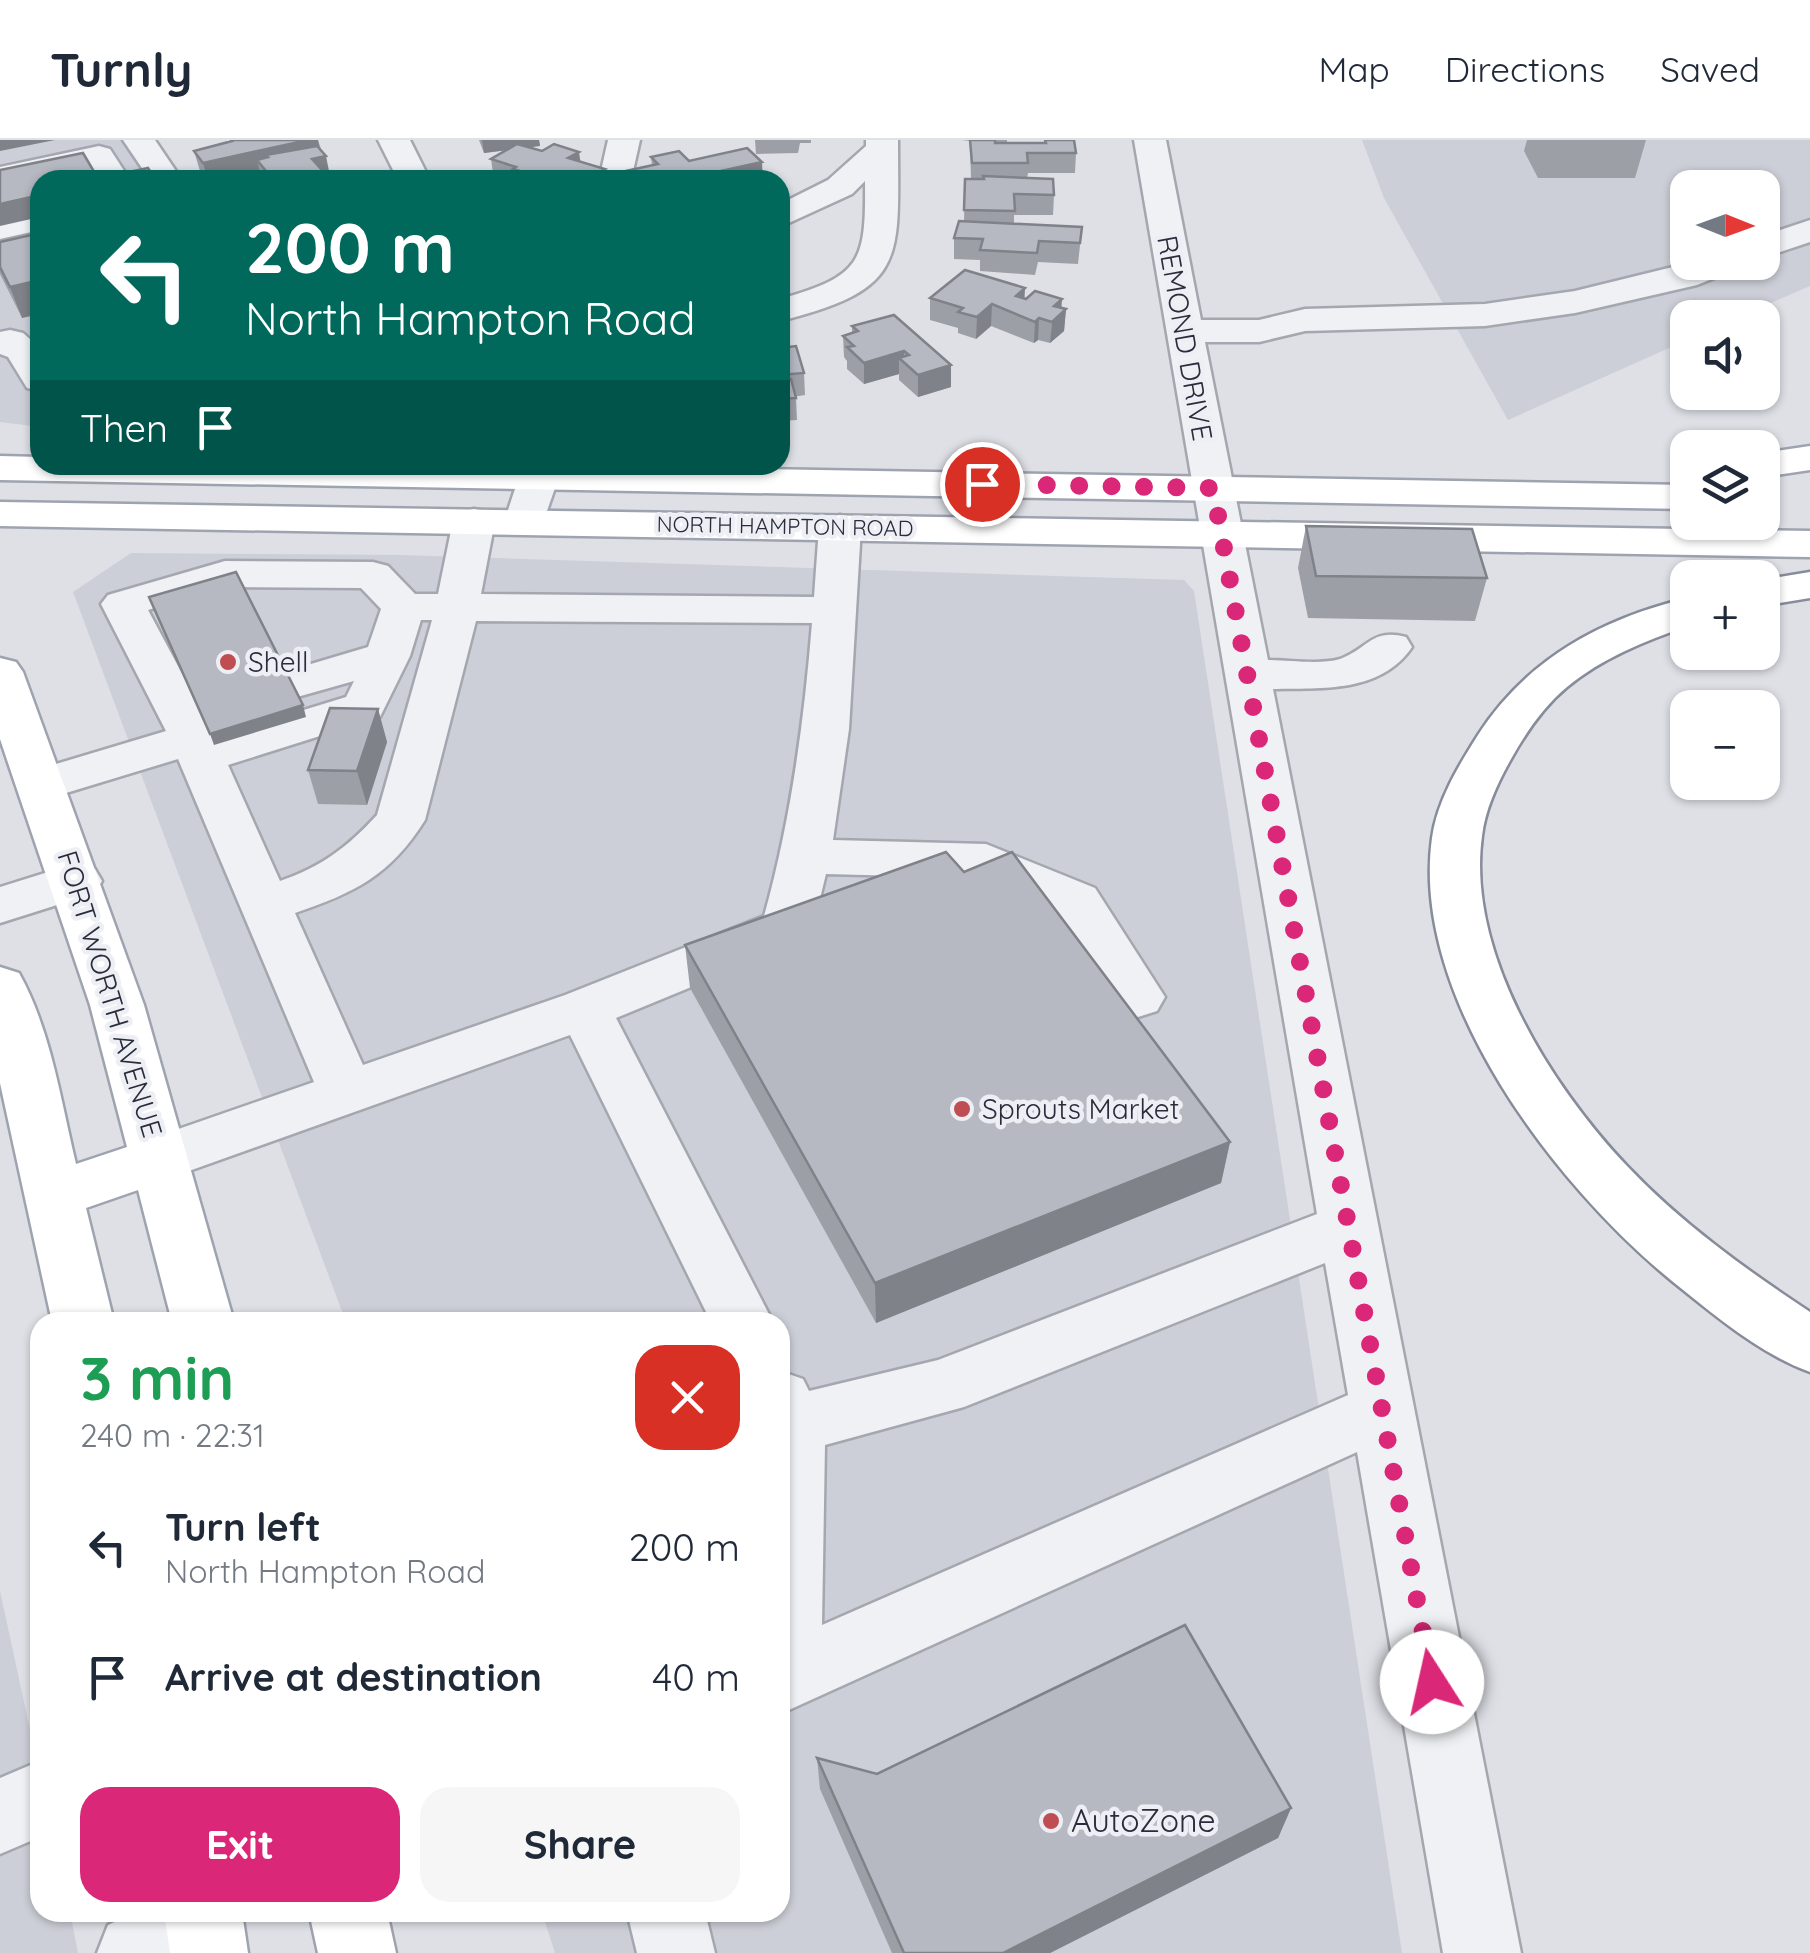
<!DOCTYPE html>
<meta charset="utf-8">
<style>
:root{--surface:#fff;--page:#f6f6f7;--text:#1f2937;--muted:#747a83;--line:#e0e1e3;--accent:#db2777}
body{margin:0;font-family:Quicksand,sans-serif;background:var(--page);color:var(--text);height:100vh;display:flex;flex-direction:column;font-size:38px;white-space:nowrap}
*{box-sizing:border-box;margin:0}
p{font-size:32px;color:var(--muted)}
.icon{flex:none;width:55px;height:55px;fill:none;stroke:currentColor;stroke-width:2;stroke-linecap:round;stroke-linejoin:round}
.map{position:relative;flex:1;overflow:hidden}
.panel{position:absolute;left:30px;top:1172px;width:760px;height:610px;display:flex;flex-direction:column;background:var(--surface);border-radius:30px;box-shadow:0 2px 8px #0004}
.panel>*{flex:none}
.top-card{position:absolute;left:30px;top:30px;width:760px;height:305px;border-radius:30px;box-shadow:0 2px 8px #0004;background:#00695c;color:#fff;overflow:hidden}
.needle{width:65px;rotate:91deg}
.tools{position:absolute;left:1670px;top:30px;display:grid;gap:20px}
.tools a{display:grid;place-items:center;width:110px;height:110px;border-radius:20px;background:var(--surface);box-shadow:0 2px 8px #0004;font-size:50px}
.pin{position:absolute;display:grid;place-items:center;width:85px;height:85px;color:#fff;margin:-42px;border:5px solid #fff;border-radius:50%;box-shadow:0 2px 10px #0007}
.me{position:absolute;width:110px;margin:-55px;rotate:350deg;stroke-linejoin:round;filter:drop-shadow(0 0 8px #0008)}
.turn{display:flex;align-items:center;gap:35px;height:210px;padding:0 50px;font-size:45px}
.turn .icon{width:130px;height:130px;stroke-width:2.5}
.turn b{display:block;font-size:70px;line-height:85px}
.then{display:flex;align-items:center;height:95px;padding:0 50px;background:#0003;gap:20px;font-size:38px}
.round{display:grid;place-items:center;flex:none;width:105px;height:105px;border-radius:30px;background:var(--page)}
.overview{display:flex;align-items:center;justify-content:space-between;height:170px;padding:0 50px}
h1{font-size:60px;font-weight:800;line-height:75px;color:#1e9e55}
.action{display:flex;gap:20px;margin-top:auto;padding:20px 50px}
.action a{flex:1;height:115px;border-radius:30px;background:var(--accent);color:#fff;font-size:40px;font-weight:800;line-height:115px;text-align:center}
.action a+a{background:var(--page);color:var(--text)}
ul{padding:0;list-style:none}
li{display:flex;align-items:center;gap:30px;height:130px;padding:0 50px}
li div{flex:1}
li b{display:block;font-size:38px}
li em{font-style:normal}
header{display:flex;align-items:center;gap:60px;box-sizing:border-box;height:140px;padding:0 50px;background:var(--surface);border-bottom:2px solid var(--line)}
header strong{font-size:48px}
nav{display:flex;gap:55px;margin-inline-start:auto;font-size:35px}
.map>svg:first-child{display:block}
.built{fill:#cccfd7;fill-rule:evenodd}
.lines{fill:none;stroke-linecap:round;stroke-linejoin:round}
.minor-casing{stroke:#a4a7af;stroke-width:5}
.major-casing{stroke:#9ea3b0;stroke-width:5}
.highway-casing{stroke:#878c9b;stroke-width:5}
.minor{fill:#f0f1f4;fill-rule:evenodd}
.major{fill:#fff;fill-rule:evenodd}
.highway{fill:#fff;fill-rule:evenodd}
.wall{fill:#9d9fa7}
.shaded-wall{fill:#7f8288}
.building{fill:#b6b9c2;stroke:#7f8288;stroke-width:2.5}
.route{stroke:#db2777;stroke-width:18;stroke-dasharray:0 32.4}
.poi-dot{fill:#bf4e53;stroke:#edeff4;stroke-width:4}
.labels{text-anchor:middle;stroke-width:9;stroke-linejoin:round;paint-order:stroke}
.far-street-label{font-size:22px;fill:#292d3b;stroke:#edeff4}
.street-label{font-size:28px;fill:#292d3b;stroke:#edeff4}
.poi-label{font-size:28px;fill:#292d3b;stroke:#edeff4;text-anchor:start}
.near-poi-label{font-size:32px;fill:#292d3b;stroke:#edeff4;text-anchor:start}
</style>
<header>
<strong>Turnly</strong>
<nav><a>Map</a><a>Directions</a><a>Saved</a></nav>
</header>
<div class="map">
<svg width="1810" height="1813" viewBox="0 0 1810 1813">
<rect width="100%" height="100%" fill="#dee0e6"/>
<g class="built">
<polygon points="0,0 150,0 177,40 40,40 40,287 0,282"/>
<path d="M1362,0H1810V146L1739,177L1688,178L1687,200L1508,280L1384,58ZM1688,48H1762V122H1688Z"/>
<polygon points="131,413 401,415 1184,440 1194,451 1402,1813 555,1813 542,1773 780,1772 780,1182 346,1182 73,452"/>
<polygon points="0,1451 40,1636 40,1772 70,1773 78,1813 0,1813"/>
</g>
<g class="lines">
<g class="minor-casing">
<g id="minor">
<polygon points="123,0 155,0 182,40 150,40"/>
<polygon points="378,0 410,0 430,40 398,40"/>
<polygon points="608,0 640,0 631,40 599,40"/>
<path d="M866,0H898C898,119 909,149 780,181V159C861,136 866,123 865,41L852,54L780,87V64L828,40L866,6Z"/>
<path d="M1134,0H1166L1201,180H1259L1305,169L1485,164L1575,151L1693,122H1742L1737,129L1697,145L1575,173L1485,186L1305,191L1259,202H1205L1268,520C1289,520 1320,525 1340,519C1368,509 1371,488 1406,497L1412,507C1381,553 1322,548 1273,549L1521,1813H1443L1357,1312L780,1574V1231L803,1239L809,1251L938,1220L1317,1074ZM1325,1123L1348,1255L822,1485L825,1305L964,1267Z"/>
<polygon points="99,6 110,9 130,40 98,40 90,27 0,47 0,27"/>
<polygon points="40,70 40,90 0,99 0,79"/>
<polygon points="1810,80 1810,102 1762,118 1762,96"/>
<polygon points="10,190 23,193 40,208 40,251 27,248 8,217 0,214 0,192"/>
<polygon points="523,325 563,325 540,391 525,394 510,391 504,382"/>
<path d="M474,369L489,372L495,381L481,454L814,457L819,387L825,378L840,375L855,378L861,387L849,589L833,700L986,704L1095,748L1165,857L1157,871L1138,877L1119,871L1059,774L979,738L826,734L813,787L805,800L616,878L773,1182H711L570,895L161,1041L141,1034L132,1018L141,1002L314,942L178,619L43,660L26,655L19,644L26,633L166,591L101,464L108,455L225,421L373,422L388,426L415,454H438L453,381L459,372ZM227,447L361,448L381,469L368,507L274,535L267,545L274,555L290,559L354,541L346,557L216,597L148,470ZM421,480H432L377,675C348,707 321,727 280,741L228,625L380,577L410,516ZM476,481L812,483C804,582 791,680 764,776L565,855L363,925L295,773C354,753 390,736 425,680Z"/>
<polygon points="77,723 95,729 102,741 95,753 0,783 0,747"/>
<polygon points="40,1621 40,1697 0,1714 0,1638"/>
<polygon points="136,1772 239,1772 243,1781 231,1808 222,1813 97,1813 108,1785"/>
<polygon points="627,1772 705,1772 715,1813 637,1813"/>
</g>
</g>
<g class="major-casing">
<g id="major">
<polygon points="1810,306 1810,330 1762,337 1762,313"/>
<polygon points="0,316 40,317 40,325 528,325 1688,345 1688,369 0,340"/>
<polygon points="0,362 1810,391 1810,417 0,386"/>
<path d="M0,518L16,522L23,532L144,865L234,1182H172L138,1050L86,1068L114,1182H52L0,943V827L19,833C51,890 61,962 76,1024L127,1007L90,865L0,599Z"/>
<polygon points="164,1772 242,1772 248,1813 170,1813"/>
<polygon points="309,1772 387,1772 396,1813 318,1813"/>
</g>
</g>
<g class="highway-casing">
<g id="highway">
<polygon points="1810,432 1810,458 1762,466 1762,440"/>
<path d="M1688,458V486C1645,501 1602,518 1567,547C1544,566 1526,592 1511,619C1498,642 1485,669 1482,696C1466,812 1551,946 1627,1026C1681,1083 1745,1129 1810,1172V1232C1760,1214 1713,1174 1672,1141C1556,1046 1410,858 1432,698C1437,661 1459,625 1478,595C1527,519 1601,479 1688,458Z"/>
</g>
</g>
<use href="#minor" class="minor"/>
<use href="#major" class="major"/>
<use href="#highway" class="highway"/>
</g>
<g class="wall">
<polygon points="229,0 318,0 330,36 261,38 260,32 225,40 206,40 200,31 194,11 230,2"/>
<polygon points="479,0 539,0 540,6 527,7 581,22 606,40 494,40 491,19 507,10 484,13"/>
<polygon points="755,0 811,0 811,3 800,3 798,13 756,14"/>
<polygon points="962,0 1007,0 1007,3 1044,3 1045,0 1076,13 1075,33 1028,33 1027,38 1054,55 1053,75 1014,75 1014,84 1082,87 1078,124 1038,122 1035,135 980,131 980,120 954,119 954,98 964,81 965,39 971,39 970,1"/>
<polygon points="1527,0 1646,0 1635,38 1538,38 1524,11"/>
<polygon points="651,17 763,40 622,40 621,32 652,25"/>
<polygon points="0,102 22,178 0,134"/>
<polygon points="930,158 1024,158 1066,169 1064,191 1050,203 1038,200 1034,203 991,186 976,199 958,193 958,188 930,180"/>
<polygon points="894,175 951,247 918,257 899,240 899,234 864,244 847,229 847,221 844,217 843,196 852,193 852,186"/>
<polygon points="780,208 804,233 805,255 780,259"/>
<polygon points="796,258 797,280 780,281 780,259"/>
<polygon points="1306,386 1487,438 1475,481 1308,478 1298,428"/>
<polygon points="378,569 387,602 367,665 318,664 308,630"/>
<polygon points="964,732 1230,1002 1221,1043 876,1183 690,848 685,805"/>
<polygon points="817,1618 877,1634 1291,1668 1278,1698 1050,1813 892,1813 820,1649"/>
</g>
<g class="shaded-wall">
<polygon points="0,0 55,0 0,11"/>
<polygon points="308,0 318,0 321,17 326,16 330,36 317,39 266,15 270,30 257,20 260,32 225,40 208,40 203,23"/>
<polygon points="482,0 539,0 540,6 484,13"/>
<polygon points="579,12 582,32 568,18"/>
<polygon points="762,22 763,40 680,40"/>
<polygon points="605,29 606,40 586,40"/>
<polygon points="40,55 40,77 0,86 0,64"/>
<polygon points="40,140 40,174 22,178 10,147"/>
<polygon points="1025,148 1024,169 1016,156"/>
<polygon points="1062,159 1061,174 1066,169 1064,191 1050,203 1054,166"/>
<polygon points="992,164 991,186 976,199 977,177"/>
<polygon points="1039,178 1038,200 1034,203 1035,182"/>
<polygon points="904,211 904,223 899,218 899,234 864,244 864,223"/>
<polygon points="951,225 951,247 918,257 918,235"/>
<polygon points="303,565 306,577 214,605 210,594"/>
<polygon points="378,569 387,602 367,665 357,631"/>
<polygon points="1230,1002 1221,1043 876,1183 875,1143"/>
<polygon points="1291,1668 1278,1698 1050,1813 1003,1813"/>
</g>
<g class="building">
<polygon points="231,0 308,0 203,23 194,11 232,1"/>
<polygon points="970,0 995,0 995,3 1046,3 1045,0 1074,0 1076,13 1027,13 1028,23 972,23"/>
<polygon points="517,4 542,11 554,4 579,12 568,18 605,29 586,40 550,40 513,29 516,27 491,19"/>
<polygon points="317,6 326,16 312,19 331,40 255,40 270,36 257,20 268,17 266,15"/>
<polygon points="747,8 762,22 680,40 629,40 621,32 658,24 651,17 679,11 689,21"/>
<polygon points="83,13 99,40 40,40 40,55 0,64 0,30"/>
<polygon points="148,28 156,40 103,40 101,38"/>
<polygon points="983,36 1053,39 1054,55 1014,54 1015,71 964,70 965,39 984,39"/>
<polygon points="959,81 1082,87 1080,103 1039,101 1037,113 980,110 983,99 954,98"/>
<polygon points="40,93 40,140 10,147 0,127 0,102"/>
<polygon points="965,130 1025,148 1016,156 1026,159 1035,151 1062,159 1054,166 1066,169 1052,182 1039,178 1035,182 992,164 977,177 958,172 963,168 930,158"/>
<polygon points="894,175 951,225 918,235 899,218 909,215 904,211 864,223 847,207 854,206 843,196 858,191 852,186"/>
<polygon points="796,206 804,233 780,235 780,208"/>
<polygon points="791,239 796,258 780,259 780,240"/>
<polygon points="1306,386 1472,389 1487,438 1316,436"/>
<polygon points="236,432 303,565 210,594 149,457"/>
<polygon points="330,568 378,569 357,631 308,630"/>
<polygon points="946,712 964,732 1012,712 1230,1002 875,1143 685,805"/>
<polygon points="1185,1485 1291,1668 1003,1813 904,1813 817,1618 877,1634"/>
</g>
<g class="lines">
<polyline class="route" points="982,344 1213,348 1432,1542"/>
</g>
<g class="poi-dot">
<circle cx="228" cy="522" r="10"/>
<circle cx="962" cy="969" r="10"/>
<circle cx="1051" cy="1681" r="10"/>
</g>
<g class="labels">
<g class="far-street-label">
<text transform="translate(785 386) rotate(1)" y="8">NORTH HAMPTON ROAD</text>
</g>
<g class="street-label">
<text transform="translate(1185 198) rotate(80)" y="10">REMOND DRIVE</text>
<text transform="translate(110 854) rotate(73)" y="10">FORT WORTH AVENUE</text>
</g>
<g class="poi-label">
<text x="248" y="532">Shell</text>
<text x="982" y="979">Sprouts Market</text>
</g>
<g class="near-poi-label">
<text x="1071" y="1692">AutoZone</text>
</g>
</g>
</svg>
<div class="tools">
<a><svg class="needle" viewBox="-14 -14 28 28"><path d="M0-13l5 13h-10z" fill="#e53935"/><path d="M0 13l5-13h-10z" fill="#747a83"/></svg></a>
<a><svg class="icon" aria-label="sound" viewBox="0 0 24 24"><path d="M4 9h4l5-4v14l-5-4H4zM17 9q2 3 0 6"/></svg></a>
<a><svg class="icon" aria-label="layers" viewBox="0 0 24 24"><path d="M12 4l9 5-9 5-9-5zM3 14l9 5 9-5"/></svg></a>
<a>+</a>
<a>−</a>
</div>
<div class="pin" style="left:982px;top:344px;background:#d93025"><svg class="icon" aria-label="arrive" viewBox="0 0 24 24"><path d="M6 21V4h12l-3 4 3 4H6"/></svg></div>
<svg class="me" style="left:1432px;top:1542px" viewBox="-20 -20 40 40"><circle r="19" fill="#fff"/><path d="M0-13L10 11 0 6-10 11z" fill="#db2777"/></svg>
<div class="top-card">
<div class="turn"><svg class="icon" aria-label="left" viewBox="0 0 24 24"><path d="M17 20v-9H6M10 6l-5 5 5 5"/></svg><div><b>200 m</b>North Hampton Road</div></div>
<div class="then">Then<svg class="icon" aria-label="arrive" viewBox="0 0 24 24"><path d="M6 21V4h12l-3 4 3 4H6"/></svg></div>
</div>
<section class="panel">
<div class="overview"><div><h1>3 min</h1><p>240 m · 22:31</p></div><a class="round" style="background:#d93025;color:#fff"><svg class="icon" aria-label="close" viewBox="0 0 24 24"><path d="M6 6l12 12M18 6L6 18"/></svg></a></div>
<ul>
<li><svg class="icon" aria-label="left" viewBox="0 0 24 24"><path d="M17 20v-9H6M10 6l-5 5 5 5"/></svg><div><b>Turn left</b><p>North Hampton Road</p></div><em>200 m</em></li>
<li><svg class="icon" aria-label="arrive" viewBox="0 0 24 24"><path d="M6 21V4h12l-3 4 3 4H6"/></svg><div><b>Arrive at destination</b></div><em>40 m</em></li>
</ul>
<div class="action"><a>Exit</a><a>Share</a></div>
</section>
</div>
